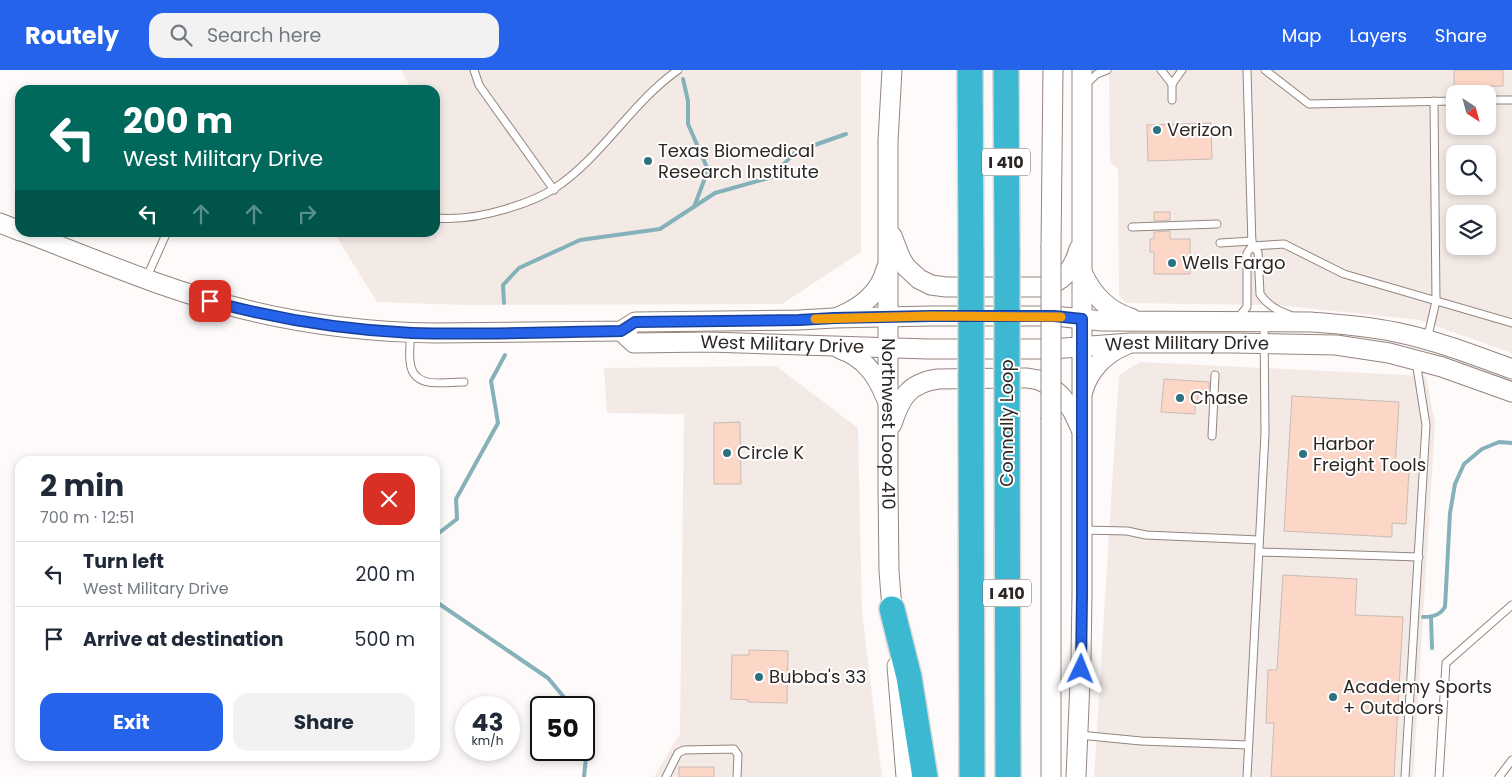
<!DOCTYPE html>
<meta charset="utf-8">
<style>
:root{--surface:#fff;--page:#f2f2f3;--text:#1f2937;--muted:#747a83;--line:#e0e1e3;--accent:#2563eb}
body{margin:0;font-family:Poppins,sans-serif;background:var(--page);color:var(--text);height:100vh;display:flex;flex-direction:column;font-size:19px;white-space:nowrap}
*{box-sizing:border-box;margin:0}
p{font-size:16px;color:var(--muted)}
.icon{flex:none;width:28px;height:28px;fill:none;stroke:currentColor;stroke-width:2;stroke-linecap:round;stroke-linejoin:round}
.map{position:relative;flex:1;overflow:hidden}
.sheet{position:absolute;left:15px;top:386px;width:425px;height:305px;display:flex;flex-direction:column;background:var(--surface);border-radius:15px;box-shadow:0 2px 8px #0003}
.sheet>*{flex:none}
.top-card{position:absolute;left:15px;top:15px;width:425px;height:152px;border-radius:15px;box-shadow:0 2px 8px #0003;background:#00695c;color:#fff;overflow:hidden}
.needle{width:32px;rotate:144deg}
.tools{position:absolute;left:1446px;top:15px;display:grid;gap:10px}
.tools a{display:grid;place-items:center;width:50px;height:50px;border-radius:10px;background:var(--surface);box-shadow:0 2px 8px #0003;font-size:25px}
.speed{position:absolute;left:455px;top:626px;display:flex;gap:10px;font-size:25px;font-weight:700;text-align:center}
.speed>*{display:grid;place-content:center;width:65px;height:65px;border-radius:50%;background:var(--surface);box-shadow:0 2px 8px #0003;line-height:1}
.speed small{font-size:12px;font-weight:400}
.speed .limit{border:2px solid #111;border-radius:8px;background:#fff;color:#111}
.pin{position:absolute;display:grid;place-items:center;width:42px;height:42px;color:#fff;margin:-21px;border-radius:10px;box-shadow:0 2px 8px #0006}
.me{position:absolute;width:55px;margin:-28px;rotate:2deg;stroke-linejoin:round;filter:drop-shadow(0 0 4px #0008)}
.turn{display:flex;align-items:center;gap:18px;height:105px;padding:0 25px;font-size:22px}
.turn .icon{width:65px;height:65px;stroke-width:2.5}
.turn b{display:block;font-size:35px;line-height:42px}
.lanes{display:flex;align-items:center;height:48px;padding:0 25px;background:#0003;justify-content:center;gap:25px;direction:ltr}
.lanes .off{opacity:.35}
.round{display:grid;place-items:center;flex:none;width:52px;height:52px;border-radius:15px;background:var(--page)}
.headline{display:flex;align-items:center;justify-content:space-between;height:85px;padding:0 25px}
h1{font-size:30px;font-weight:700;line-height:38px}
.button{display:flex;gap:10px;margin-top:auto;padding:10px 25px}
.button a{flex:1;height:58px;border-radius:15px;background:var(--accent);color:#fff;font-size:20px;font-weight:700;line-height:58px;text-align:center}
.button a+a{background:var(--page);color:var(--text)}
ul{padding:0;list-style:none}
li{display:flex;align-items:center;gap:15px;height:65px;padding:0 25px;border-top:1px solid var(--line)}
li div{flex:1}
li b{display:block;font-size:19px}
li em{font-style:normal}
header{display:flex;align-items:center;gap:30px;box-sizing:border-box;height:70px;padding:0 25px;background:var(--accent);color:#fff}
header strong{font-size:24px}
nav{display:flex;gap:28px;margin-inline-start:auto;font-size:18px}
.search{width:350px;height:45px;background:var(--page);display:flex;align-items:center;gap:12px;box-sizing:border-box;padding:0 18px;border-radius:15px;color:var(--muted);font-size:19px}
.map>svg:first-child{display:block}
.built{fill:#f3e9e5;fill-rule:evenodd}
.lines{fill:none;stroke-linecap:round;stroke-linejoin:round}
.stream{stroke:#84b1ba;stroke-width:4}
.building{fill:#fcd7c8;stroke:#cabbb4}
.lane-casing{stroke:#94857e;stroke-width:9}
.secondary-casing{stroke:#94857e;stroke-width:21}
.highway-casing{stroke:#d9d8d8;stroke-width:28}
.lane{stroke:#fff;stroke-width:7}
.secondary{stroke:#fff;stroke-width:19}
.highway{stroke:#3cb9d0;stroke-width:25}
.secondary-bridge-casing{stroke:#94857e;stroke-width:21;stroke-linecap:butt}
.highway-bridge-casing{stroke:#d9d8d8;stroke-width:28;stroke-linecap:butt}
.secondary-bridge{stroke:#fff;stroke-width:19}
.highway-bridge{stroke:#3cb9d0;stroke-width:25}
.route-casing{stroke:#184099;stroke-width:12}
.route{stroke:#2563eb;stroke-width:9}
.slow{stroke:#f59e0b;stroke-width:9}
.poi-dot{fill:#2c7280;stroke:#fff;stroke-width:2}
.labels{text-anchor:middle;stroke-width:4;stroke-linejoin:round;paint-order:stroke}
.shield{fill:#fff;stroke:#6c6866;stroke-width:1}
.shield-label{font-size:16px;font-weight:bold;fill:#2d2724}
.poi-label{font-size:18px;fill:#2d2724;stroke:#fff;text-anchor:start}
.street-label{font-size:18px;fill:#2d2724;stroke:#fff}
</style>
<header>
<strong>Routely</strong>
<div class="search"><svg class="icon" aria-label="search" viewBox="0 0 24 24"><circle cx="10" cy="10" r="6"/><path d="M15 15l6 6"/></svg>Search here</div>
<nav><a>Map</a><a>Layers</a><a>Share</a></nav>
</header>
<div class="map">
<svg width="1512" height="707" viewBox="0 0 1512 707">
<rect width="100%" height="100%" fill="#fefaf9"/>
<g class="built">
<polygon points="401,0 861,0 861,182 782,234 467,235 377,232 334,163 435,162 435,20 412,20"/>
<path d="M1109,0H1512V283L1419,250L1278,235L1126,233L1119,225L1118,99L1110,92ZM1455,24H1488V56H1455ZM1455,84H1488V116H1455ZM1455,144H1488V176H1455Z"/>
<polygon points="1140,292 1426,306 1435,354 1413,707 1094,707 1119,305"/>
<polygon points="776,296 858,358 862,543 882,707 654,707 680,664 684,344 607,343 604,298"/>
</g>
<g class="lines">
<g class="stream">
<polyline points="683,9 688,31 688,54 708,100 694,137"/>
<polyline points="504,233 503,215 519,198 580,170 660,159 715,123 772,107 795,82 846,64"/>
<polyline points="435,466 457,449 456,429 498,353 491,311 505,285"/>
<polyline points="435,531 548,608 573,638"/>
<path d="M1423,547C1433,547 1440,545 1445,537L1450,443L1455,414L1464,394L1482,379L1499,372L1512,373"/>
<polyline points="1431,547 1432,578"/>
<polyline points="584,663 587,677 584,707"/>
</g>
</g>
<g class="building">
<polygon points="1454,0 1503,0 1503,16 1454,17"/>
<polygon points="1211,53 1212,89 1148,91 1147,55"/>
<polygon points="1154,142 1170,142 1170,150 1154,151"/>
<polygon points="1170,161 1170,169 1190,169 1190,204 1154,204 1154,182 1150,182 1150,169 1154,169 1154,162"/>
<polygon points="1164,309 1209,312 1209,322 1198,322 1198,335 1195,335 1195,344 1161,342"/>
<polygon points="1292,326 1399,332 1395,399 1409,400 1406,454 1392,453 1392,467 1284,461"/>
<polygon points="740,352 741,414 714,414 714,353"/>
<polygon points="1283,505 1357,509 1355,545 1403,547 1394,707 1271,707 1274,653 1266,653 1268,600 1277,600"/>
<polygon points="749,580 788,581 787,633 748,632 748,630 731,629 732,585 749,585"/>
<rect x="679" y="697" width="35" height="10"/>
</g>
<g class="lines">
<g class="lane-casing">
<g id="lane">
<polyline points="474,0 479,15 554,120"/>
<polyline points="1161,0 1172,14 1172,30"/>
<path d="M1247,0L1252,176L1258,182L1260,224C1267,235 1278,241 1290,245"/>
<polyline points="1265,0 1309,34 1455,31"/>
<polyline points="1086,14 1097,4 1107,0"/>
<polyline points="1172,14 1182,0"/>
<polyline points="1488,30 1512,30"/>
<path d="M435,148C459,150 483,146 506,139C523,134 540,128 555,118C603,86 631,33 678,0"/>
<polyline points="1132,157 1217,154"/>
<polyline points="1220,173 1252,171"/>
<polyline points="146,209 167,162"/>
<polyline points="1237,249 1247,237 1247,183 1252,176 1284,174 1344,204 1512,253"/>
<path d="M411,263C410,272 409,282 410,291C412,320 443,312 464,312"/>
<polyline points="1427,270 1436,231 1434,31"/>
<polyline points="1212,366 1215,305"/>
<polyline points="1083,460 1127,461 1146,465 1259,470"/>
<polyline points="1259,482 1419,487"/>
<polyline points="1079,665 1141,671 1248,675"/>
<polyline points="666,707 678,683 684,680 734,679 738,685 737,707"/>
<polyline points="1247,707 1265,364 1264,252"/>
<polyline points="1405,707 1426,355 1416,291"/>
<polyline points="1439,707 1446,593 1512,535"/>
<polyline points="1499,707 1512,690"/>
</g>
</g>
<g class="secondary-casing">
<g id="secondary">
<path id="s1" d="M892,0L888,71V416L889,501L893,551"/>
<polyline points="0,153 20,161"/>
<path d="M24,162C97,190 170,222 247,240C308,255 372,262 435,263L621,261L635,252L799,250L834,248L931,246H1054L1102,251L1311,252C1339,254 1368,256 1395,262C1435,270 1474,285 1512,299"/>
<path d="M892,166L901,189L906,197L919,209L931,215L946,217H1042C1063,212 1073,200 1079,179"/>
<polyline points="1051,176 1053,0"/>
<path d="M1082,202C1092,224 1107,241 1131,248"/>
<path d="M838,247C860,238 880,223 886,199"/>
<path id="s2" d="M621,261L634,273L708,272L928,279H1052L1130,273H1234L1336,275L1389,283L1442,297L1512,322"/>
<path d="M840,279C864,287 877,305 886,328"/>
<path d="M1083,321C1089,300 1105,283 1126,275"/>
<path d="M892,354C900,328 909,313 938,309L1027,308L1039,310L1049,315L1060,325L1072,340L1081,359"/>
<polyline points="897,596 906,707"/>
<polyline points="1051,707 1051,350"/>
<polyline points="1076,707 1081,588 1082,524 1082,0"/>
</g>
</g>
<g class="highway-casing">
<g id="highway">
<polyline points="970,0 971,182"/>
<polyline points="1006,0 1007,184"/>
<polyline points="1007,340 1008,707"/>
<polyline points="971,344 972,707"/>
<polyline points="892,539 909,607 925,707"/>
</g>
</g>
<use href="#lane" class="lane"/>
<use href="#secondary" class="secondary"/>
<use href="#highway" class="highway"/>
<g class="secondary-bridge-casing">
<polyline id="secondary-bridge" points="1051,176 1051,350"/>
</g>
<g class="highway-bridge-casing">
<g id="highway-bridge">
<polyline points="1007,184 1007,340"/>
<polyline points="971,344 971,182"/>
</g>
</g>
<use href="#secondary-bridge" class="secondary-bridge"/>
<use href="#highway-bridge" class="highway-bridge"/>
</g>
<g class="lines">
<g class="route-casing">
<path id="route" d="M210,231C276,249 344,260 412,263C482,265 551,262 621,261L635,252L799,250L834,248L931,246H1054L1082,249V524L1081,599"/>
</g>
<use href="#route" class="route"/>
<polyline class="slow" points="815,249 931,246 1061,247"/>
</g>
<g class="poi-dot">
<circle cx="1157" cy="60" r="5"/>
<circle cx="648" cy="91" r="5"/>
<circle cx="1172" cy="193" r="5"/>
<circle cx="1180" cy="328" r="5"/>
<circle cx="727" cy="383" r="5"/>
<circle cx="1303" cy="384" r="5"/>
<circle cx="759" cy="607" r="5"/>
<circle cx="1333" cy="627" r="5"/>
</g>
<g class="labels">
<g class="shield">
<rect x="982" y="78.5" width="48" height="27" rx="4"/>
<rect x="983" y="509.5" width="48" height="27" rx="4"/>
</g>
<g class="shield-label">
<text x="1006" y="98">I 410</text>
<text x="1007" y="529">I 410</text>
</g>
<g class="poi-label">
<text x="1167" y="66">Verizon</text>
<text x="658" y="87">Texas Biomedical<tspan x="658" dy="21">Research Institute</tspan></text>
<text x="1182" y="199">Wells Fargo</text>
<text x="1190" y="334">Chase</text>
<text x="1313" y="380">Harbor<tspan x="1313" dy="21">Freight Tools</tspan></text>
<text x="737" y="389">Circle K</text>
<text x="769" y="613">Bubba's 33</text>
<text x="1343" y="623">Academy Sports<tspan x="1343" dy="21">+ Outdoors</tspan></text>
</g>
<g class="street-label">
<text dy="6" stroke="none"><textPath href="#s2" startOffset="571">West Military Drive</textPath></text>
<text dy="6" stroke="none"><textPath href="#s2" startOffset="166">West Military Drive</textPath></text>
<text transform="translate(1007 353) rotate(-90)" y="6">Connally Loop</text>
<text dy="6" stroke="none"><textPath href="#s1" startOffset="354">Northwest Loop 410</textPath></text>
</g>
</g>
</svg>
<div class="tools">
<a><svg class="needle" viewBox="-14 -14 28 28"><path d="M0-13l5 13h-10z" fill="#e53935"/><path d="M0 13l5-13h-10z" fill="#747a83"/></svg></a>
<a><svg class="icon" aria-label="search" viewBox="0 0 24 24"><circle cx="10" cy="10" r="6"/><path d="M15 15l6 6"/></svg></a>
<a><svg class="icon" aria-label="layers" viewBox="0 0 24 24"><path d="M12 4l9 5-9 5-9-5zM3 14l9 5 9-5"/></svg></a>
</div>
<div class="speed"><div>43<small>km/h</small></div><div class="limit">50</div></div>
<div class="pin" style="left:210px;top:231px;background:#d93025"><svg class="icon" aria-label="arrive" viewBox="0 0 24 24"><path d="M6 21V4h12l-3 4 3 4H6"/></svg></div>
<svg class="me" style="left:1081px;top:599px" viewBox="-20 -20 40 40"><path d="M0-17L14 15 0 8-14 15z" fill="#2563eb" stroke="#fff" stroke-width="4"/></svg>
<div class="top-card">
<div class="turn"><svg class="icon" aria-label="left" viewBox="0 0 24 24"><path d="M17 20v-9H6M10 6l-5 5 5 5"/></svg><div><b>200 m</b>West Military Drive</div></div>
<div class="lanes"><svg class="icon" aria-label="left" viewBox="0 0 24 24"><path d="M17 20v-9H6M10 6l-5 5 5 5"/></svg><svg class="icon off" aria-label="ahead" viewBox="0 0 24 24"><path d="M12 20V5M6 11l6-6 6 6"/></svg><svg class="icon off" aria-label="ahead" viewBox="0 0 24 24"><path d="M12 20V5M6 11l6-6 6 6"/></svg><svg class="icon off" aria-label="right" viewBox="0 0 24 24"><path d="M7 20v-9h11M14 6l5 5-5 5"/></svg></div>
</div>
<section class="sheet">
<div class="headline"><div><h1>2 min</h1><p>700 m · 12:51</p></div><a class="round" style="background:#d93025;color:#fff"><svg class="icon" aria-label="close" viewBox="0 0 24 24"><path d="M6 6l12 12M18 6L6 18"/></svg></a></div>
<ul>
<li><svg class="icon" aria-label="left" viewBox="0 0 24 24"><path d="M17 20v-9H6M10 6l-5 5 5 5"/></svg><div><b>Turn left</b><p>West Military Drive</p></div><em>200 m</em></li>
<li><svg class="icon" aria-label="arrive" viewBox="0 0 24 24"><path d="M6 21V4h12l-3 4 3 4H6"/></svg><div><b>Arrive at destination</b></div><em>500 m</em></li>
</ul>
<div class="button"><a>Exit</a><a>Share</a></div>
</section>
</div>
